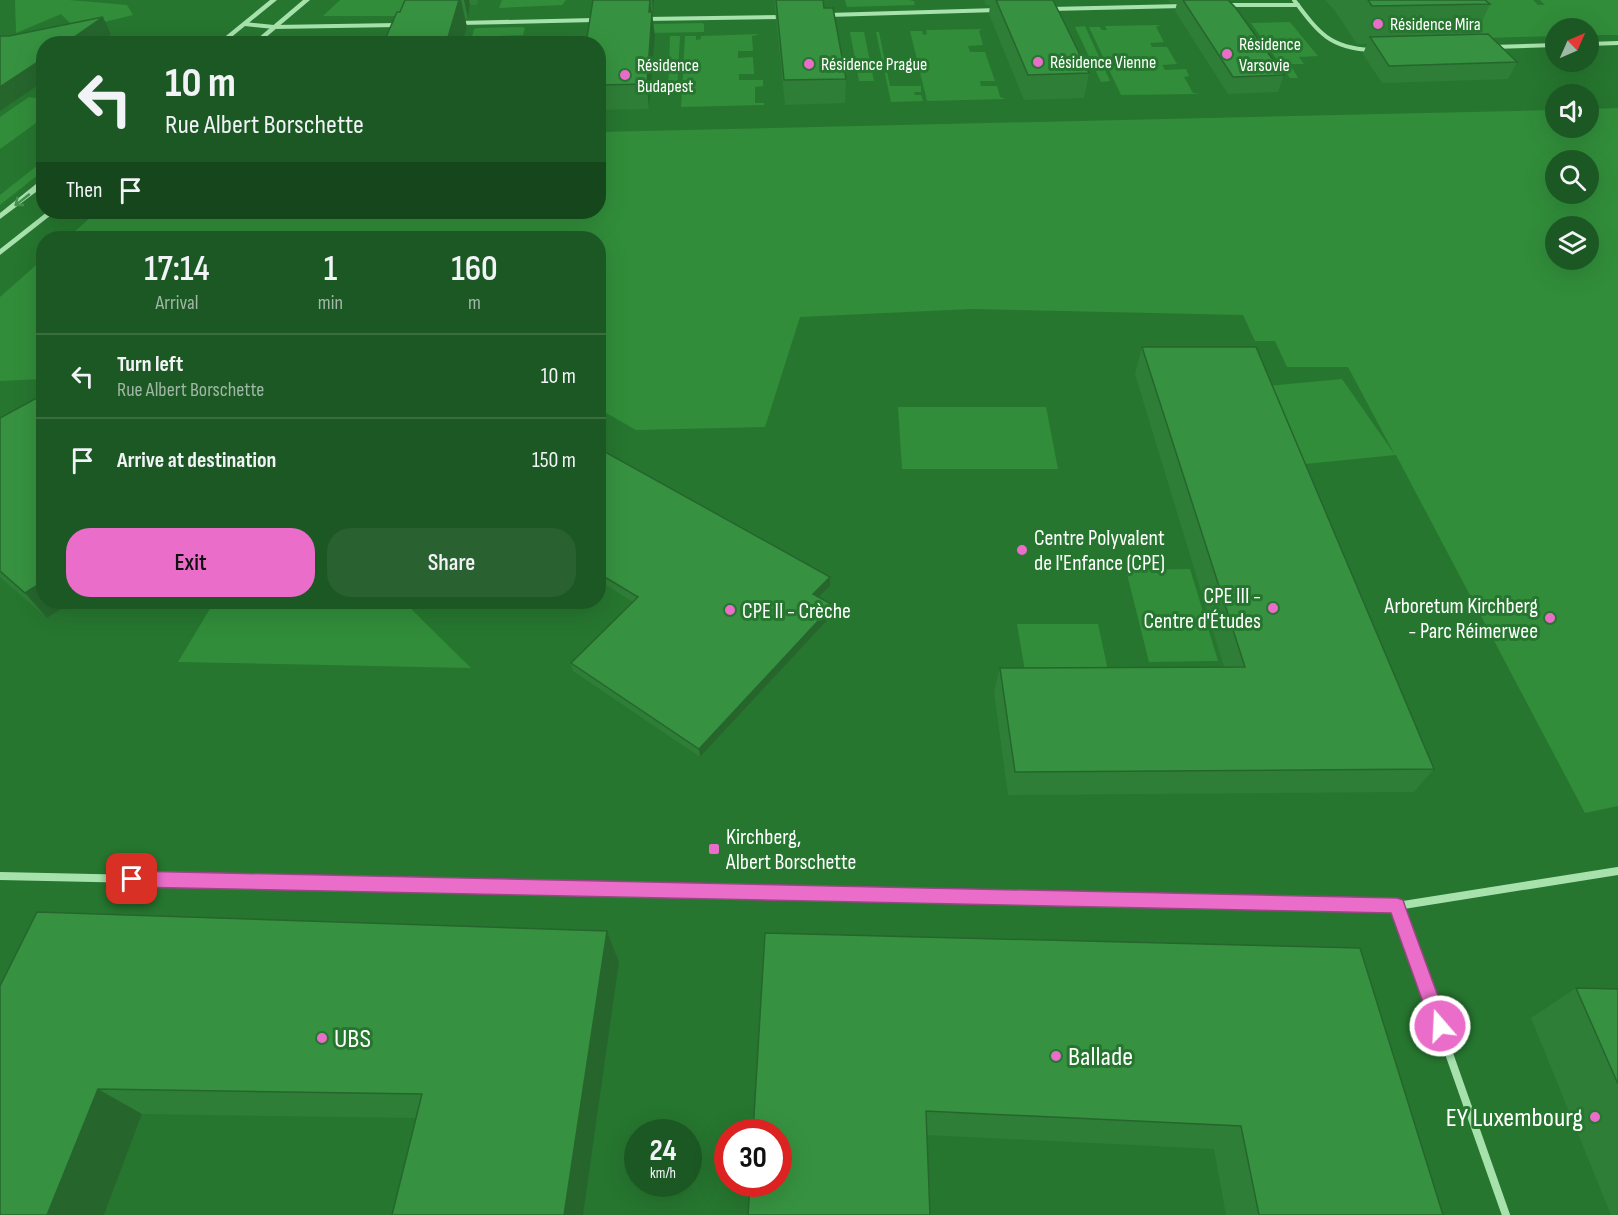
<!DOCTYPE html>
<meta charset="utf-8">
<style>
:root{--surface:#1c5823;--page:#296130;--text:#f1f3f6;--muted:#a0b8a6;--line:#3a6e41;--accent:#ea6dc9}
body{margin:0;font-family:"Sofia Sans Condensed",sans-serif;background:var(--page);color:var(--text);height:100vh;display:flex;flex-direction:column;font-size:22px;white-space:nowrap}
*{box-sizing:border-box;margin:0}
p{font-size:20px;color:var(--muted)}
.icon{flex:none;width:33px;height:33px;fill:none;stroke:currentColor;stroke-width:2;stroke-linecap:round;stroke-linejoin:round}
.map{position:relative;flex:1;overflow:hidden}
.sheet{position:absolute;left:36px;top:231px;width:570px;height:378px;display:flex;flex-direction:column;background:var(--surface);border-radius:24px;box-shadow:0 6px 24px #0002}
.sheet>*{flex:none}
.top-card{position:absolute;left:36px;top:36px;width:570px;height:183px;border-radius:24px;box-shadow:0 6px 24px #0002;background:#1c5823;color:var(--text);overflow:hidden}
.needle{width:39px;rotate:45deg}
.controls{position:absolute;left:1545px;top:18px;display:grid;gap:12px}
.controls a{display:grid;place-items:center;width:54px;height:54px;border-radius:50%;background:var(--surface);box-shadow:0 6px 24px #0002;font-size:30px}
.speed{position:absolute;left:624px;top:1119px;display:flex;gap:12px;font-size:30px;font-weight:700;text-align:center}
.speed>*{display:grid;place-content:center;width:78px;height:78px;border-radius:50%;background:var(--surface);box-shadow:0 6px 24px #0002;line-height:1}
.speed small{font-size:15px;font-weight:400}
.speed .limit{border:9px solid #d22;background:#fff;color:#111}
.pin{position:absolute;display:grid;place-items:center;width:51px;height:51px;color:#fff;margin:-26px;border-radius:12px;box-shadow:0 3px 9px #0006}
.me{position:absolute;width:66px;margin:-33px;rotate:341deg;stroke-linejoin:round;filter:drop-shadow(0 0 4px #0008)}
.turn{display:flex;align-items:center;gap:21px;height:126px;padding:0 30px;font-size:27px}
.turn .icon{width:78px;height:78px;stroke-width:2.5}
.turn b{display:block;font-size:42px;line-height:51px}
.then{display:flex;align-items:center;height:57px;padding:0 30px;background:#0003;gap:12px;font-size:22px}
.eta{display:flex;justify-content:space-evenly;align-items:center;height:102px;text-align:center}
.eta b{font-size:36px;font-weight:600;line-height:42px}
.cta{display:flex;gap:12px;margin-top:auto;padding:12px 30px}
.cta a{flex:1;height:69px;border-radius:24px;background:var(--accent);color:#111;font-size:24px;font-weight:600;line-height:69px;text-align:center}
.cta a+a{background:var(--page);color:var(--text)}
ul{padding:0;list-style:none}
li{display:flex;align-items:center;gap:18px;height:84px;padding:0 30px;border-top:2px solid var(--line)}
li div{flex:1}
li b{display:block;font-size:22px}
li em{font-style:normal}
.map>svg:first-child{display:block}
.green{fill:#318d3a;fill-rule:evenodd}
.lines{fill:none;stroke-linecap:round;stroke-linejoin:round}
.minor-far1{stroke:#a7e2ad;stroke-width:4}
.minor{stroke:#a7e2ad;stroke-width:8}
.tertiary{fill:#a7e2ad;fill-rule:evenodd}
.wall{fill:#2e7e37}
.shaded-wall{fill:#26662d}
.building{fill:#369240;stroke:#26662d;stroke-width:1.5}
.oneway{stroke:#46914e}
.route{fill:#ea6dc9;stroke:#984783;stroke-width:1.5}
.poi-dot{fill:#ea6dc9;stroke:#26762f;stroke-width:2}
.labels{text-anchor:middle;stroke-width:6;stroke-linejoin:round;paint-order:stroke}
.far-poi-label{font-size:18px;fill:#fff;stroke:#26762f;text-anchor:start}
.poi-label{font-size:22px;fill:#fff;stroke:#26762f;text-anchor:start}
.near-poi-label{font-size:27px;fill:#fff;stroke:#26762f;text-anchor:start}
</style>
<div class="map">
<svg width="1618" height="1215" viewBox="0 0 1618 1215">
<rect width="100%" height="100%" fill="#26762f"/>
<g class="green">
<polygon points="15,0 69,0 127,5 133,15 76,29 61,14 16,33"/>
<polygon points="340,0 424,0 417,16 323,16"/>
<polygon points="502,0 566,0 562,5 499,8"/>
<polygon points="845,0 908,0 914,1 915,5 847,7"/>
<polygon points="1417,0 1533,0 1538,5 1545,5 1540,0 1618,0 1618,35 1589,35 1588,28 1556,28 1555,36 1485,38 1474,35"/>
<polygon points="1290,22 1318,56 1299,57 1304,64 1290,64 1298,78 1290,78 1251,23"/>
<polygon points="702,23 704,24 704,32 651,33 651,26 654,24"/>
<polygon points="1160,25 1156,27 1164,42 1150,43 1152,47 1167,47 1177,64 1162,65 1165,70 1186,69 1189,76 1184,77 1193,93 1200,94 1121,95 1089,27 1100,27 1102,30 1107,30 1105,26"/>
<polygon points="1085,26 1110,81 1101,82 1075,27"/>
<polygon points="523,27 525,28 523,35 472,37 474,29 477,28"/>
<polygon points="982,29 979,31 983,45 968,46 970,52 985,52 995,81 980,81 981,86 997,86 1000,97 1006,99 927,101 910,31 922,31 923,35 927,34 926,30"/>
<polygon points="850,32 864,32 874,81 859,81"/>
<polygon points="876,32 879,32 890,86 921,86 921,92 914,92 915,95 921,95 923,101 891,102"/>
<polygon points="760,34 752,36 753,51 738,51 738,58 753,57 754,74 739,74 739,80 763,80 763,86 755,87 755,103 764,103 764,105 681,107 685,36 696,36 696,40 701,39 701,36"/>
<polygon points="670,36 680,36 677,92 668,92"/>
<polygon points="29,97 43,99 43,118 0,149 0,117"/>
<path d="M1618,108V806L1585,813L1396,455L1305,464L1258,387L1342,379L1395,455L1348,367H1287L1275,341H1255L1243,315L971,309L800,317L765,427L636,430L599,409L598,238H67L97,212H598L599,132L1555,110L1556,128H1588L1589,109ZM1556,160H1588V194H1556ZM1556,226H1588V260H1556Z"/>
<polygon points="43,161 43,171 0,205 0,195"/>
<polygon points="43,259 43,379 0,381 0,297"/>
<polygon points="898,407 1046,407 1058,469 902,469"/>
<polygon points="1190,569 1218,661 1149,662 1126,570"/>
<polygon points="214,602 412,602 412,610 471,668 178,662"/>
<polygon points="1017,624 1098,624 1112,689 1028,689"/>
</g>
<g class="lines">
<g class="minor-far1">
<path d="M1294,0C1318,32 1329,48 1371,50"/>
<polyline points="1227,5 1298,5"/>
<polyline points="1050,9 1183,6"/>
<polyline points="828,15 997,10"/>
<polyline points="645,19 781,17"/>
<polyline points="459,23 595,20"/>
<polyline points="245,24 274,27 398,25"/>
<polyline points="1588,44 1618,43"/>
<polyline points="1492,47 1556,45"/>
</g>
<g class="minor">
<polyline points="0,876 1397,906 1618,871"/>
<polyline points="1397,906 1506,1215"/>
</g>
<g class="tertiary">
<polygon points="270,0 277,0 223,44 216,44"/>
<polygon points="303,0 310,0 258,44 251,44"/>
<polygon points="41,180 44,180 44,186 0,219 0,213"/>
<polygon points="47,212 55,212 0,255 0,249"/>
</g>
</g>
<g class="wall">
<polygon points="405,0 478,0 477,5 470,5 468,19 465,19 467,27 462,44 383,44 400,12"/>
<polygon points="593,0 654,0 653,14 652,14 655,36 649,109 598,110 598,44"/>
<polygon points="774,0 823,0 824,8 846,79 845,103 785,105"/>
<polygon points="984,0 1053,0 1089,73 1084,98 1024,100 989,14 990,5 986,5"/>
<polygon points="1168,0 1228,0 1284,75 1278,92 1228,94 1175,11 1177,3 1170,3"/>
<polygon points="1325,0 1485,0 1490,4 1476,35 1517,62 1508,79 1382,83 1363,54 1367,44 1357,44 1335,11"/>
<polygon points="1142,347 1434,769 1414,792 1008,795 994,692 1000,668 1224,667 1135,374"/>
<polygon points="0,418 44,602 72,602 47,618 0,577"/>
<polygon points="598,448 830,586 819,598 833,605 833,614 700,757 573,671 571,663 633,602 598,580"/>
<polygon points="607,931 619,962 416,1118 142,1114 104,1215 0,1215 0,986"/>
<polygon points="1360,948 1443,1215 1226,1215 1214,1149 927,1135 778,1132"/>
<polygon points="1576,988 1618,989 1618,1215 1611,1215 1531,1018"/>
</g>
<g class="shaded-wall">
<polygon points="459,0 461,0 467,27 462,44 446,44"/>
<polygon points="464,0 469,0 470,5 468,19"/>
<polygon points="650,0 655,36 649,109 647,84"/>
<polygon points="652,0 654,0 653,14"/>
<polygon points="103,17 111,34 98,44 64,44"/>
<polygon points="44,58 44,81 0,111 0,87"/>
<polygon points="830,577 830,586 813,603 813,594"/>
<polygon points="44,581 44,602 72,602 47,618 25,593"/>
<polygon points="833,605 833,614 700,757 699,749"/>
<polygon points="607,931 619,962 583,1215 564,1215"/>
<polygon points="98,1089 142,1114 104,1215 47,1215"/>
</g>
<g class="building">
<polygon points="405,0 459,0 446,44 383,44 397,12 400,12"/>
<polygon points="593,0 650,0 649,12 652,12 647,84 598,85 598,44 586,44"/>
<polygon points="776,0 823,0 824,8 833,8 846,79 784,80"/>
<polygon points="996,0 1053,0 1089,73 1028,75"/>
<polygon points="1183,0 1228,0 1235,7 1284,75 1233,77"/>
<polygon points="1368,0 1485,0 1490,4 1372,6"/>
<polygon points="103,17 64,44 44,44 44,58 0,87 0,36 9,36"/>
<polygon points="1488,34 1517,62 1389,66 1370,37"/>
<polygon points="1142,347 1256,347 1434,769 1015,772 1000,668 1245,667"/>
<polygon points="44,394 44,581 25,593 0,571 0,418"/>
<polygon points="598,448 830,577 813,594 833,605 699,749 571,663 638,597 598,573"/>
<polygon points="37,912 607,931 564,1215 392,1215 422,1094 98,1089 47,1215 0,1215 0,986"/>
<polygon points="765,933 1360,948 1443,1215 1259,1215 1241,1126 926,1111 930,1215 748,1215 750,1184 778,1184 778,1132 753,1132"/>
<polygon points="1576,988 1618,989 1618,1084"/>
</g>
<defs><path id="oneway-shaft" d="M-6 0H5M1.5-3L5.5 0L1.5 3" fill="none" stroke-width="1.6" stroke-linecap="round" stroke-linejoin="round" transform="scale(1.5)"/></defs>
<use class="oneway" href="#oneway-shaft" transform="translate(22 200) rotate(142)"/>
<polygon class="route" points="132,871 1397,898 1403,900 1405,906 1449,1026 1446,1033 1440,1035 1434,1033 1391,913 132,887 127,885 124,879 127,874"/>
<g class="poi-dot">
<circle cx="1378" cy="24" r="6"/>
<circle cx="1227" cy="54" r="6"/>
<circle cx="1038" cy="62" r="6"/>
<circle cx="809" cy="64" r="6"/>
<circle cx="625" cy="75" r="6"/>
<circle cx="1022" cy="550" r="6"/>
<circle cx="1273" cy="608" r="6"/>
<circle cx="730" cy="610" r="6"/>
<circle cx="1550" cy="618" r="6"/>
<rect x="708" y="843" width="12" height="12" rx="3"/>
<circle cx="322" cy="1038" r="6"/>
<circle cx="1056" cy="1056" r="6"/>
<circle cx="1595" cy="1117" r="6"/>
</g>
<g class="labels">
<g class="far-poi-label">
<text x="1390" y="30">Résidence Mira</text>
<text x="1239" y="50">Résidence<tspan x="1239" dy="21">Varsovie</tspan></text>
<text x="1050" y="68">Résidence Vienne</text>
<text x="821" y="70">Résidence Prague</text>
<text x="637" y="71">Résidence<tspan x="637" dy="21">Budapest</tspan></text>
</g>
<g class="poi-label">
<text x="1034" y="545">Centre Polyvalent<tspan x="1034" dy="25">de l'Enfance (CPE)</tspan></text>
<text x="1261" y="603" text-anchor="end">CPE III -<tspan x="1261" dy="25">Centre d'Études</tspan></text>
<text x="1538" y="613" text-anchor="end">Arboretum Kirchberg<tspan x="1538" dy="25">- Parc Réimerwee</tspan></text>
<text x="742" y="618">CPE II - Crèche</text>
<text x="726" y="844">Kirchberg,<tspan x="726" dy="25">Albert Borschette</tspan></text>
</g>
<g class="near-poi-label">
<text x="334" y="1047">UBS</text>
<text x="1068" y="1065">Ballade</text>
<text x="1583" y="1126" text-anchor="end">EY Luxembourg</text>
</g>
</g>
</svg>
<div class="controls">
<a><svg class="needle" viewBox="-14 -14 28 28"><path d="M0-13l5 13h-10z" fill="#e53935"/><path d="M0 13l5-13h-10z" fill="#a0b8a6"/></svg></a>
<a><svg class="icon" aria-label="sound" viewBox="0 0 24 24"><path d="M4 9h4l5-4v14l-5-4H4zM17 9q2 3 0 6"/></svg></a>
<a><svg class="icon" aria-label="search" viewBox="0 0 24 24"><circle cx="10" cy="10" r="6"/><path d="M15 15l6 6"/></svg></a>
<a><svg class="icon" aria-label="layers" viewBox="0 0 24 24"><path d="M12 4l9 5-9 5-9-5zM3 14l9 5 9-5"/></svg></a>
</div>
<div class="speed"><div>24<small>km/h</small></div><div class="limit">30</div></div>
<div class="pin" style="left:132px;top:879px;background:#d93025"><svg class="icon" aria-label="arrive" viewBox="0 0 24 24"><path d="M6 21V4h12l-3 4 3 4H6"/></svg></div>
<svg class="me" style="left:1440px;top:1026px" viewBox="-20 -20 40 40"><circle r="17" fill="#ea6dc9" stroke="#fff" stroke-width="3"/><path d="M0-11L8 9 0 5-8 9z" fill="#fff"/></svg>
<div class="top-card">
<div class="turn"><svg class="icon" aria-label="left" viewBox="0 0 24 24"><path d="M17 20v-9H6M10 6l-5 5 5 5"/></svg><div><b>10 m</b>Rue Albert Borschette</div></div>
<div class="then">Then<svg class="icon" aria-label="arrive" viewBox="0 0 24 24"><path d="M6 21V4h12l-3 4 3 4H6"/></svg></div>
</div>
<section class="sheet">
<div class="eta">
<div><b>17:14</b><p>Arrival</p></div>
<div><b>1</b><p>min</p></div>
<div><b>160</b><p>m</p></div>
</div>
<ul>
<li><svg class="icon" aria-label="left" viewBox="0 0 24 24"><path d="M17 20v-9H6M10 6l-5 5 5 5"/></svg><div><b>Turn left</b><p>Rue Albert Borschette</p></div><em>10 m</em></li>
<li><svg class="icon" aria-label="arrive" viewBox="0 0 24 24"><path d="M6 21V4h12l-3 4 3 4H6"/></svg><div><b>Arrive at destination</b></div><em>150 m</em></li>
</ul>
<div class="cta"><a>Exit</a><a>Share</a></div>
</section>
</div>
